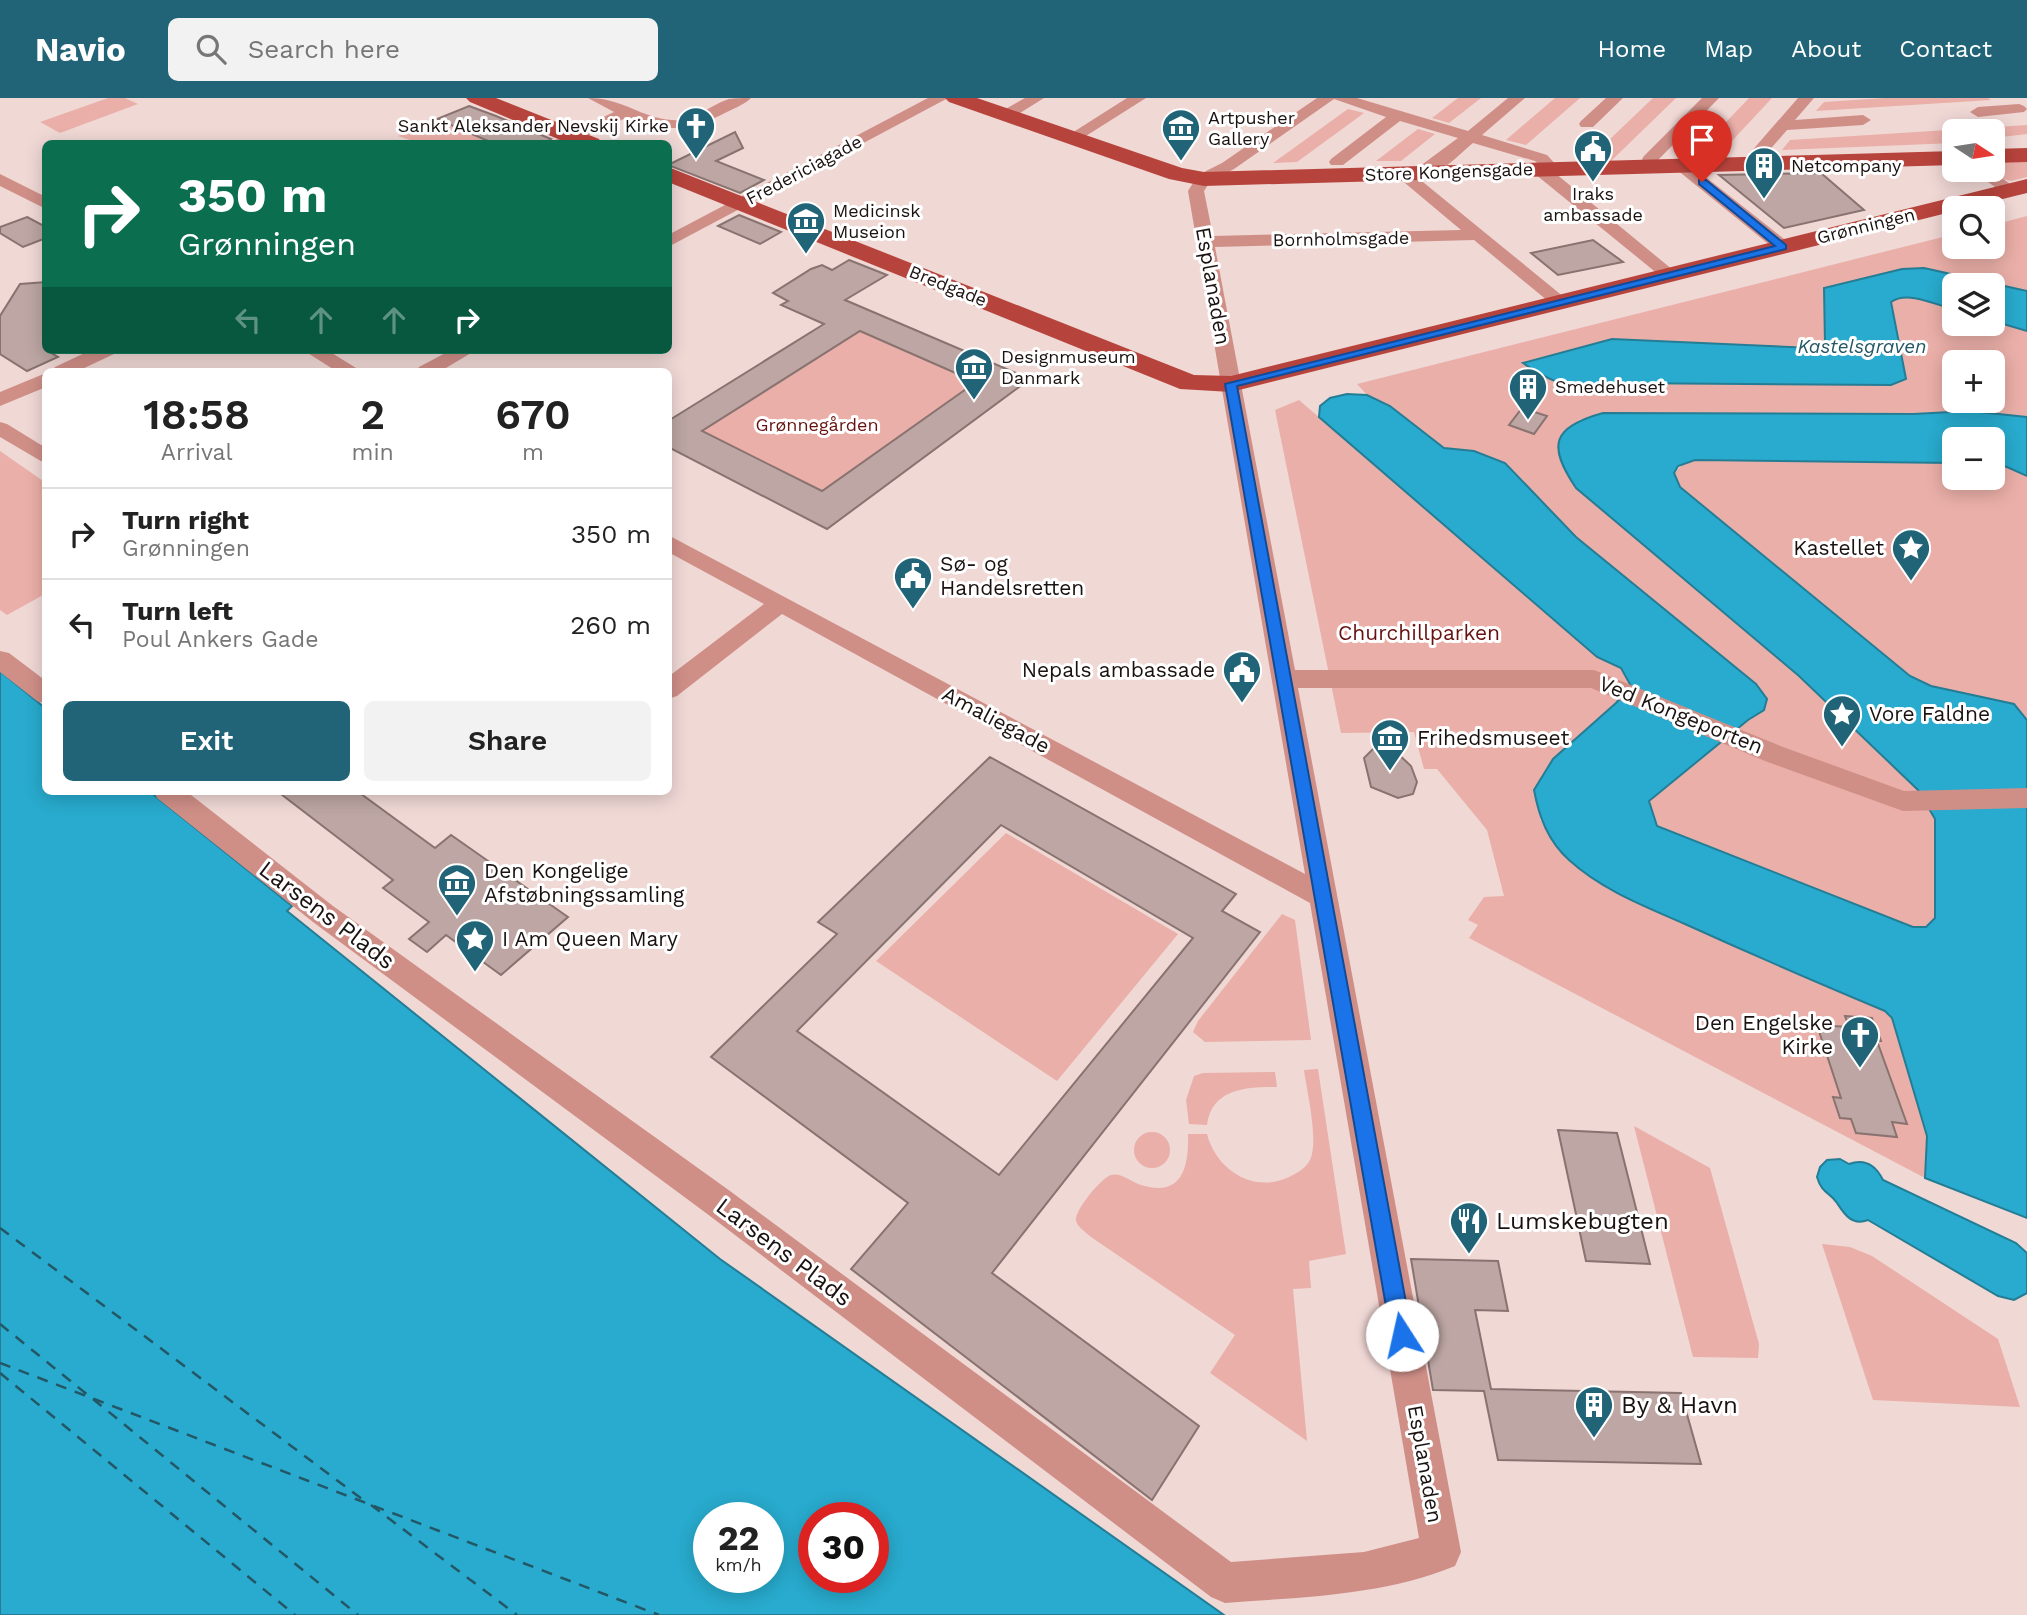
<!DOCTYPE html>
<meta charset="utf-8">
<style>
:root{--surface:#fff;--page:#f2f2f2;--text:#222;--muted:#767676;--line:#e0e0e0;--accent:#216477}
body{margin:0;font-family:"Work Sans",sans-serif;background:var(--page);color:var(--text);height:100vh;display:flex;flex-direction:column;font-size:26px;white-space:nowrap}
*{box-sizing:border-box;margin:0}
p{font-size:23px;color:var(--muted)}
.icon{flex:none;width:38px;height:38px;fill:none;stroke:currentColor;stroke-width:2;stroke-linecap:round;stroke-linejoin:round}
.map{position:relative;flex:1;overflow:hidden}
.side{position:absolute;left:42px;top:270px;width:630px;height:427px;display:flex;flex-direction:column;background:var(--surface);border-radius:10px;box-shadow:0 4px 18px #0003}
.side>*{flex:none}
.banner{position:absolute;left:42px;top:42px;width:630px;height:214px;border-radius:10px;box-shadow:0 4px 18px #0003;background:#0b6e4f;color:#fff;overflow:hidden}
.needle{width:46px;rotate:102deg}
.fabs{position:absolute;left:1942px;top:21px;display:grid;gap:14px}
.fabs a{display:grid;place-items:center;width:63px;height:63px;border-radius:10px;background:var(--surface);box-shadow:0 4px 18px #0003;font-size:35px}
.speed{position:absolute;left:693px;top:1404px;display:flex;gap:14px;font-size:35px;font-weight:700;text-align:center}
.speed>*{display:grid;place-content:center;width:91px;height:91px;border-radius:50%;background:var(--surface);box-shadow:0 4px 18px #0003;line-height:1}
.speed small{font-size:18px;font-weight:400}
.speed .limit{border:10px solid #d22;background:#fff;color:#111}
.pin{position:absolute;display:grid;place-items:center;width:60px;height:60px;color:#fff;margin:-72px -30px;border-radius:50% 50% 50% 0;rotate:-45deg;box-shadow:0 0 7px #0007}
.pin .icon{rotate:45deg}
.me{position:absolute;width:77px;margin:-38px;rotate:350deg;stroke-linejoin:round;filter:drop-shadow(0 0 5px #0008)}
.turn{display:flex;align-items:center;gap:24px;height:147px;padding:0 21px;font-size:32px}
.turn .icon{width:91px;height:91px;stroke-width:2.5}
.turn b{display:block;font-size:49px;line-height:60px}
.lanes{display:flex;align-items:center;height:66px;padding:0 21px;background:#0003;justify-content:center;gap:35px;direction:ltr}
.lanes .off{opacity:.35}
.eta{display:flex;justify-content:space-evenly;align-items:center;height:119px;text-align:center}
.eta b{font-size:42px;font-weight:600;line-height:49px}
.action{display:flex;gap:14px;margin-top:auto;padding:14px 21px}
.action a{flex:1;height:80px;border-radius:10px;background:var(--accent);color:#fff;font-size:28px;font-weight:600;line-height:80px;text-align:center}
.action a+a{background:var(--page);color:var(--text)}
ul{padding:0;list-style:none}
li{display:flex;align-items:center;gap:21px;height:91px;padding:0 21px;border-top:2px solid var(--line)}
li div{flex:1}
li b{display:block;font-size:26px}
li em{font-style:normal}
header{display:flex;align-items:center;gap:42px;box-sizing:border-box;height:98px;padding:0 35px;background:var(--accent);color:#fff}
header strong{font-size:33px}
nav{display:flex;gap:38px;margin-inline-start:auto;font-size:24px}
.search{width:490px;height:63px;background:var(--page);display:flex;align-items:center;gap:18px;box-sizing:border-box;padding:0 24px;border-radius:10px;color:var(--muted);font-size:26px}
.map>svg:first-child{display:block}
.green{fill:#eaafa8;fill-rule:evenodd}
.water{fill:#28abce;stroke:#247d95;stroke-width:2;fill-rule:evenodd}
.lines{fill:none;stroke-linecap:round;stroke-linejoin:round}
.ferry{stroke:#245766;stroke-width:2.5;stroke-dasharray:11 9;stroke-linecap:butt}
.building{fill:#bda6a3;stroke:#887370;stroke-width:2;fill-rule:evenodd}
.street{fill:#cf8f87;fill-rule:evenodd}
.primary{fill:#b7443c;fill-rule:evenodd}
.route{fill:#1a73e8;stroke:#114b97;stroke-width:2}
.labels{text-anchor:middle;stroke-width:6;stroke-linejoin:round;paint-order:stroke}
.far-poi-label{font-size:18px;fill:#1a1211;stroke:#fff;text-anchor:start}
.far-street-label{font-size:18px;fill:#1a1211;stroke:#fff}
.far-park-label{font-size:18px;fill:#661210;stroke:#fff}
.far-water-label{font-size:19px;font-style:italic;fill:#245766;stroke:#fff}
.street-label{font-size:21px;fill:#1a1211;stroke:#fff}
.poi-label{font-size:21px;fill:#1a1211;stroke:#fff;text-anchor:start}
.park-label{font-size:21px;fill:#661210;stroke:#fff}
.near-street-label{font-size:24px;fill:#1a1211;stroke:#fff}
.near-poi-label{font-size:24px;fill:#1a1211;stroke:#fff;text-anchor:start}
</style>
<header>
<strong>Navio</strong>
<div class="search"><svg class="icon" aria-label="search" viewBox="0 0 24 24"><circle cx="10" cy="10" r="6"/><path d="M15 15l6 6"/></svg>Search here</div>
<nav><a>Home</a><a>Map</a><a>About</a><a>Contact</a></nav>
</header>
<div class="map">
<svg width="2027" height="1517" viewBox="0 0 2027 1517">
<rect width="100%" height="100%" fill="#f0d8d5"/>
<g class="green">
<polygon points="108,0 125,0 138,6 60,35 40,24"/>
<polygon points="1458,0 1481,0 1449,25 1432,20"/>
<polygon points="1555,0 1580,0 1526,47 1506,42"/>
<polygon points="1653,0 1676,0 1611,63 1586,64"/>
<polygon points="1749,0 1772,0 1716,60 1691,61"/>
<polygon points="1885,0 1988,0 1991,2 1816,13 1824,4"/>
<polygon points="1348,11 1364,15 1297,64 1273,65"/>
<polygon points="436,22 491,45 405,45 410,42 398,38"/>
<polygon points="2027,27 2027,36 1993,40 1993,33 1955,33 1955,45 1782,52 1790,42"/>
<polygon points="1418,31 1435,36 1401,63 1376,63"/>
<polygon points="2027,61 2027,79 2011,83 2003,81 2002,75 1993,70 1993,62"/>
<path d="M2027,118V193L1924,170L1825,246L1814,250L1612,241L1523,265L1576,290L1614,285L1906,280L1891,204C1907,192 1937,207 1955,212V226H1993V223L2027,233V319L1970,313L1913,316L1603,315L1579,322L1563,335L1799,578L1918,692L1935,721V820L1926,829H1913L1657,727L1649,703L1748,622L1764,612L1767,601L1756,586L1576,439L1505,365L1474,353L1444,350L1390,308L1367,297L1357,286L1955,136V149H1993V127ZM1955,264H1993V303H1955Z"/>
<polygon points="860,233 976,284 822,393 702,333"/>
<polygon points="1299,302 1597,559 1621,569 1631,588 1616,605 1540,721 1552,743 1568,762 1608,791 1768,864 1885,913 1892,920 1927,1038 1925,1080 1469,840 1478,827 1468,822 1484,799 1504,798 1487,732 1437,671 1424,671 1414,634 1341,635 1275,312"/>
<polygon points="0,353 46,385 45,496 7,517 0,512"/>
<polygon points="1695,362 1955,365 1955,380 1993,380 1993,366 2007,369 2027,378 2027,622 2014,606 1931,588 1910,578 1680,389 1674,375 1685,364"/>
<polygon points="1006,735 1178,836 1057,983 876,863"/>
<polygon points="1282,816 1295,822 1311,942 1205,944 1193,934 1198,923"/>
<path d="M1318,971L1346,1156L1309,1163L1311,1190L1293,1191L1307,1343L1210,1275L1235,1237L1091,1139C1086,1134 1078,1130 1076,1123C1074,1113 1101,1080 1111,1077C1121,1074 1131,1084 1141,1087C1183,1100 1189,1068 1188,1036H1207C1216,1072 1254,1096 1289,1079C1297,1075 1305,1071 1310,1062C1319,1043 1307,994 1304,972Z"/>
<path d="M1275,974L1277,989C1247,989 1212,990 1207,1027L1189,1026L1186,1002L1194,978L1203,975Z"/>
<polygon points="1634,1028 1710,1070 1759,1246 1758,1260 1693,1259"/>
<circle cx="1152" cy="1052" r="18"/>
<polygon points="1822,1146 1850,1149 1872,1158 1998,1241 2020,1309 1873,1302"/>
</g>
<g class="water">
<path d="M1924,170L2027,193V233L1993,223V187H1955V212C1937,207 1907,192 1891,204L1906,281L1891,287L1614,285C1570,290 1560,290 1523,265L1612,241L1814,250L1825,246L1824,190L1902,171Z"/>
<path d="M1347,296L1367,297L1390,308L1444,350L1474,353L1505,365L1576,439L1756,586L1767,601L1764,612L1748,622L1649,703L1657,728L1913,829H1926L1935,820V721L1918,692L1799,578L1576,390C1547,347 1552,329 1603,315L1913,316L1970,313L2027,319V378L2007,369L1993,366V341H1955V365L1695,362L1678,368L1674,375L1680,389L1910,578L1931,588L2014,606L2027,622V1120L1925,1080L1927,1038L1892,920L1885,913C1818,885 1751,856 1685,826C1644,808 1602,792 1569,762C1548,743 1539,719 1534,692L1553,661L1616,605L1631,588L1621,570L1597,559L1319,319L1320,308L1330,300Z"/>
<path d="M0,573L45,610L46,693H149L292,808L287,813L720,1161L1224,1517H0ZM709,1419H768V1479H709ZM814,1419H873V1479H814Z"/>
<path d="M1840,1061L1849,1066C1866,1060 1876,1068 1883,1082L2016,1145L2027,1155V1195L2014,1202L1998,1198L1868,1122C1852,1128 1845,1117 1837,1105C1830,1094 1822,1096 1817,1079L1820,1069L1827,1062Z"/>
</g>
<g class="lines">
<g class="ferry">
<polyline points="0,1130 366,1404"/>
<polyline points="0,1226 89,1298"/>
<polyline points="0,1265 659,1517"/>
<polyline points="0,1275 295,1517"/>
<polyline points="93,1301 358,1517"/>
<polyline points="371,1407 517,1517"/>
</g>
</g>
<g class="building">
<polygon points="469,8 496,18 551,41 544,46 495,46 437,21"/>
<polygon points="735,34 743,50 716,63 764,82 740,95 668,67"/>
<polygon points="1821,75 1864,112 1784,130 1719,77"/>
<polygon points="739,117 781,134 760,146 718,128"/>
<polygon points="27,119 46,129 46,140 23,149 0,135 0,129"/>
<polygon points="1593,142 1623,164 1558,177 1531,155"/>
<path d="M849,162L887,177L845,202L1030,281L827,431L668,349V323L824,226L781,207L788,203L773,195L811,171L822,167L832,172ZM860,233L976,284L822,393L702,333Z"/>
<polygon points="46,184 46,252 58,259 27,273 0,256 0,218 20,186"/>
<polygon points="1522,310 1547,318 1534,336 1509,327"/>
<polygon points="1382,650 1397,655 1411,668 1417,684 1413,696 1398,700 1371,689 1364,660 1373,651"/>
<path d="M990,659L1236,796L1222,813L1260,834L992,1175L1199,1328L1152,1402L851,1171L908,1105L711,959L837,836L818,824ZM1001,727L1193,840L999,1077L797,933Z"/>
<polygon points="277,693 357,693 435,750 451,737 568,819 501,877 446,837 427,854 409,841 429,824 383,790 393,782"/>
<polygon points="1845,918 1872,920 1881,943 1877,943 1907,1026 1892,1024 1897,1039 1856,1035 1851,1021 1840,1020 1833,999 1841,1000 1817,927 1849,929"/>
<polygon points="1558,1032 1617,1035 1650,1166 1586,1163"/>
<polygon points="1411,1161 1498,1163 1508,1213 1475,1212 1491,1291 1681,1295 1701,1366 1498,1362 1484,1293 1433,1292"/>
</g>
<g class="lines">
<g class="street">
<path d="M588,0C623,0 641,20 672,22C693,24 710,7 729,1C735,0 744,0 751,0C745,6 735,10 727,14C689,34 668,35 628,19L569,46H547L614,14Z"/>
<polygon points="928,0 948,0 668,149 668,137"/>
<polygon points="1025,0 1044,0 1012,20 1000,20 998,17 1000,14"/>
<polygon points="1127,0 1146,0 1078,43 1072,45 1064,40"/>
<path d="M1317,0H1357L1468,33L1508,0H1525L1482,37L1547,57L1560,71L1555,75L1679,177L1676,181H1664L1535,76L1533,72L1539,67L1535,63L1473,45C1459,56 1436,83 1416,79L1414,75L1416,71L1458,40L1400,23L1343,67H1331L1329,64L1331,61L1386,19L1334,1L1234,71L1210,84L1204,93L1213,138L1461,132L1393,75L1401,70L1407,71L1570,204L1561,210L1554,208L1474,142L1215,149L1295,572H1594L1783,649L1904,693L2027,690V710L1903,713L1765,663L1591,590H1298L1461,1454L1455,1468C1382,1498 1302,1499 1225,1505L1211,1499L706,1115L313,824L157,700L154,693H186L333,808L730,1093L1231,1464L1364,1454L1419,1440L1310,805L782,516L677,598L668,601V579L764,506L668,454V437L1305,776L1188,93L1198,77L1222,65Z"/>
<polygon points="1606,0 1623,0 1593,29 1581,29 1579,26 1581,23"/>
<polygon points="1702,0 1719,0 1656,64 1644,64 1642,61 1644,58"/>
<polygon points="1798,0 1814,0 1795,22 1863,17 1871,22 1863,27 1787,32 1755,69 1743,69 1741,66 1743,63"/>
<polygon points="2019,6 2024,8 2027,11 2024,14 1978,19 1970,14 1978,9"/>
<polygon points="1682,63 1688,65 1789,145 1792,149 1789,153 1777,153 1676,71 1674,68"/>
<polygon points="1971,72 1990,72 2019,92 2017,96 2005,96"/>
<polygon points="0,76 46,99 46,111 0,88"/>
<polygon points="91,252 117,252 114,256 78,273 52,273 55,269"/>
<polygon points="303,252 327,252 361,273 336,273"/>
<polygon points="451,252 476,252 441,273 416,273 419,269"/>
<polygon points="46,275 46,289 0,308 0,294"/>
<polygon points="0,324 7,326 46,350 46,366 0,339"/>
<polygon points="0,553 9,555 46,583 46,606 37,603 0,574"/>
</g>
<g class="primary">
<polygon points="466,0 496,0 599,41 602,46 570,46 470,4"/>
<polygon points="945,0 977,0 1182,70 1204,74 1955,53 1955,67 1204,88 1169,81 949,4"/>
<polygon points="2027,50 2027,64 1993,65 1993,51"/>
<polygon points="668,69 1194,277 1231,278 2027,81 2027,95 1966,110 1955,110 1955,113 1231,294 1180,291 668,84"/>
</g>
</g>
<polygon class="route" points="1699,82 1706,82 1786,147 1786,151 1237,288 1412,1237 1409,1244 1402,1247 1394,1244 1391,1237 1225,286 1775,148 1699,86"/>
<defs>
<g id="church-pin" transform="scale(2.0125)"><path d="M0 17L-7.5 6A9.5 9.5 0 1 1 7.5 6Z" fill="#216477" stroke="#fff"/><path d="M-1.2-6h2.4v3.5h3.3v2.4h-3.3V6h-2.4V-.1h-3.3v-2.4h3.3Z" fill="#fff"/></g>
<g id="museum-pin" transform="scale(2.0125)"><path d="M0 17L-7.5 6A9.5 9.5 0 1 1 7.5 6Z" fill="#216477" stroke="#fff"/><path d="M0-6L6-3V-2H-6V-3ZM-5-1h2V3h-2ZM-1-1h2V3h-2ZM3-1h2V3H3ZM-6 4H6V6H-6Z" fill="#fff"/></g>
<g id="civic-pin" transform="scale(2.0125)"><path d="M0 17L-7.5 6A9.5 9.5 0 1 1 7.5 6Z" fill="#216477" stroke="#fff"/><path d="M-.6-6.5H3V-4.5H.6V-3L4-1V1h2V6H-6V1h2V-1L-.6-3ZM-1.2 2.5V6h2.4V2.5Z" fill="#fff"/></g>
<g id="building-pin" transform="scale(2.0125)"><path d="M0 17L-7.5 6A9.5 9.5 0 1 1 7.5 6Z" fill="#216477" stroke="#fff"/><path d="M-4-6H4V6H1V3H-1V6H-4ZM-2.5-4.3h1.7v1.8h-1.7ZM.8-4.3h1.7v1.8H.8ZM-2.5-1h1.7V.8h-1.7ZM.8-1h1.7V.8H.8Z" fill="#fff"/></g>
<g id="sight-pin" transform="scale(2.0125)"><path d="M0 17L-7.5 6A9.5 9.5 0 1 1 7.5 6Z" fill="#216477" stroke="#fff"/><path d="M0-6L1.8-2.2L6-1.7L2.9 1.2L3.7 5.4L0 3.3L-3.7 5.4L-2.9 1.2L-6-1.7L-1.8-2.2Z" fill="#fff"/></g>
<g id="restaurant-pin" transform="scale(2.0125)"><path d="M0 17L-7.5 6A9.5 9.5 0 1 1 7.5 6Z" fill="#216477" stroke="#fff"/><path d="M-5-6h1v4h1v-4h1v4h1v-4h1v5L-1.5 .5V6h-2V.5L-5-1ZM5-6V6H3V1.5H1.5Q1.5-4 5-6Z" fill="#fff"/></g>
</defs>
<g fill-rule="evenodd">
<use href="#church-pin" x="696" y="28"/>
<use href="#museum-pin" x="1181" y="30"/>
<use href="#civic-pin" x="1593" y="51"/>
<use href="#building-pin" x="1764" y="68"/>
<use href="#museum-pin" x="806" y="123"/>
<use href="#museum-pin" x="974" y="269"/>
<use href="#building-pin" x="1528" y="289"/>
<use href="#sight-pin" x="1911" y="450"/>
<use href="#civic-pin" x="913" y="478"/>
<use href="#civic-pin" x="1242" y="572"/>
<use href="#sight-pin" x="1842" y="616"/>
<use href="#museum-pin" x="1390" y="640"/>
<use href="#museum-pin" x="457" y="785"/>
<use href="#sight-pin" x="475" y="841"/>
<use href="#church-pin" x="1860" y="937"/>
<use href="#restaurant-pin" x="1469" y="1123"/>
<use href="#building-pin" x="1594" y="1307"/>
</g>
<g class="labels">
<g class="far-poi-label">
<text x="1208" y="26">Artpusher<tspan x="1208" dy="21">Gallery</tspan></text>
<text x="669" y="34" text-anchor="end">Sankt Aleksander Nevskij Kirke</text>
<text x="1791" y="74">Netcompany</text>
<text x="1593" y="102" text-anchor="middle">Iraks<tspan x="1593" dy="21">ambassade</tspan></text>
<text x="833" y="119">Medicinsk<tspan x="833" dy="21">Museion</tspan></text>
<text x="1001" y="265">Designmuseum<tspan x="1001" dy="21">Danmark</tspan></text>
<text x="1555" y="295">Smedehuset</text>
</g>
<g class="far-street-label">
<text transform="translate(804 72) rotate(-28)" y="6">Fredericiagade</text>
<text transform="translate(1449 74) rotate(-2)" y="6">Store Kongensgade</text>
<text transform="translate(1866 128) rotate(-14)" y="6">Grønningen</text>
<text transform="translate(1341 141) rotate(-1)" y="6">Bornholmsgade</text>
<text transform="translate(948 188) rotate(22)" y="6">Bredgade</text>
</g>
<g class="far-park-label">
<text x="817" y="333">Grønnegården</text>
</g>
<g class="far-water-label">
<text x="1862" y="255">Kastelsgraven</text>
</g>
<g class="street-label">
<text transform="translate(1213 188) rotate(80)" y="7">Esplanaden</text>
<text transform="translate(1681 617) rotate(22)" y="7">Ved Kongeporten</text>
<text transform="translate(996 622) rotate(28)" y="7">Amaliegade</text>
<text transform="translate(1425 1366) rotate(80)" y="7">Esplanaden</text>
</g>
<g class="poi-label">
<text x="1884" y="457" text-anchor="end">Kastellet</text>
<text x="940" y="473">Sø- og<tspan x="940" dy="24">Handelsretten</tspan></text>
<text x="1215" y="579" text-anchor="end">Nepals ambassade</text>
<text x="1869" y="623">Vore Faldne</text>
<text x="1417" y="647">Frihedsmuseet</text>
<text x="484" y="780">Den Kongelige<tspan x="484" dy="24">Afstøbningssamling</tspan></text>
<text x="502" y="848">I Am Queen Mary</text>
<text x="1833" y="932" text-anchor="end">Den Engelske<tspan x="1833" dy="24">Kirke</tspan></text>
</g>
<g class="park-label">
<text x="1419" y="542">Churchillparken</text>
</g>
<g class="near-street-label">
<text transform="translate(327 817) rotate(37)" y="8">Larsens Plads</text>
<text transform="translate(784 1154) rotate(37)" y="8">Larsens Plads</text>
</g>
<g class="near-poi-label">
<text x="1496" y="1131">Lumskebugten</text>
<text x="1621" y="1315">By &amp; Havn</text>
</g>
</g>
</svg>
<div class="fabs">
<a><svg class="needle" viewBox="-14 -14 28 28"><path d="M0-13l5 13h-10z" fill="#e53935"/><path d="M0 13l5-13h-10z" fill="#767676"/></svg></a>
<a><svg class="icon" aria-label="search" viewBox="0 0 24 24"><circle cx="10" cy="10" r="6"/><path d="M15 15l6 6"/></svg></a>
<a><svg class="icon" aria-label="layers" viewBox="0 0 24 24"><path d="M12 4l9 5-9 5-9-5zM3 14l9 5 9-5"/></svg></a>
<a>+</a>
<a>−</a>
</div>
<div class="speed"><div>22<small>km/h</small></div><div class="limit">30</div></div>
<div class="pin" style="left:1702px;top:84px;background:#d93025"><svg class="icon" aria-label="arrive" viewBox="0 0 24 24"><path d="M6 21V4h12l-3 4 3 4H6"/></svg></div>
<svg class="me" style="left:1402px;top:1237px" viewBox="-20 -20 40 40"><circle r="19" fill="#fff"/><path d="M0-13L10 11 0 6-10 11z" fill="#1a73e8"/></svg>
<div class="banner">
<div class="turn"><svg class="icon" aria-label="right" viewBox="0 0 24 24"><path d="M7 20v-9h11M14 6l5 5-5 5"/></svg><div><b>350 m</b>Grønningen</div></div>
<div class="lanes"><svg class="icon off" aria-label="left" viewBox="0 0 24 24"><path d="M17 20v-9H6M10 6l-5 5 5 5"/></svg><svg class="icon off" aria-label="ahead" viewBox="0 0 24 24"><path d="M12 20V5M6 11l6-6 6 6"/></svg><svg class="icon off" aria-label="ahead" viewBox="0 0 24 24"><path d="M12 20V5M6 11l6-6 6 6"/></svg><svg class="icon" aria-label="right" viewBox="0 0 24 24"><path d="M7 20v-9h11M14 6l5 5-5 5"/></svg></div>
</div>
<section class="side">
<div class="eta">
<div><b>18:58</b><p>Arrival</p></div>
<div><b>2</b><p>min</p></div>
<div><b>670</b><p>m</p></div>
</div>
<ul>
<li><svg class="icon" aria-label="right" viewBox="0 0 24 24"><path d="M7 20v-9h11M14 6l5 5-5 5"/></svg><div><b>Turn right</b><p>Grønningen</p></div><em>350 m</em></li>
<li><svg class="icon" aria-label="left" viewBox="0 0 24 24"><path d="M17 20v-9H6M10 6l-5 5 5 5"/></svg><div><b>Turn left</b><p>Poul Ankers Gade</p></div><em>260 m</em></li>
</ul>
<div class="action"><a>Exit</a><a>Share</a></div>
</section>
</div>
